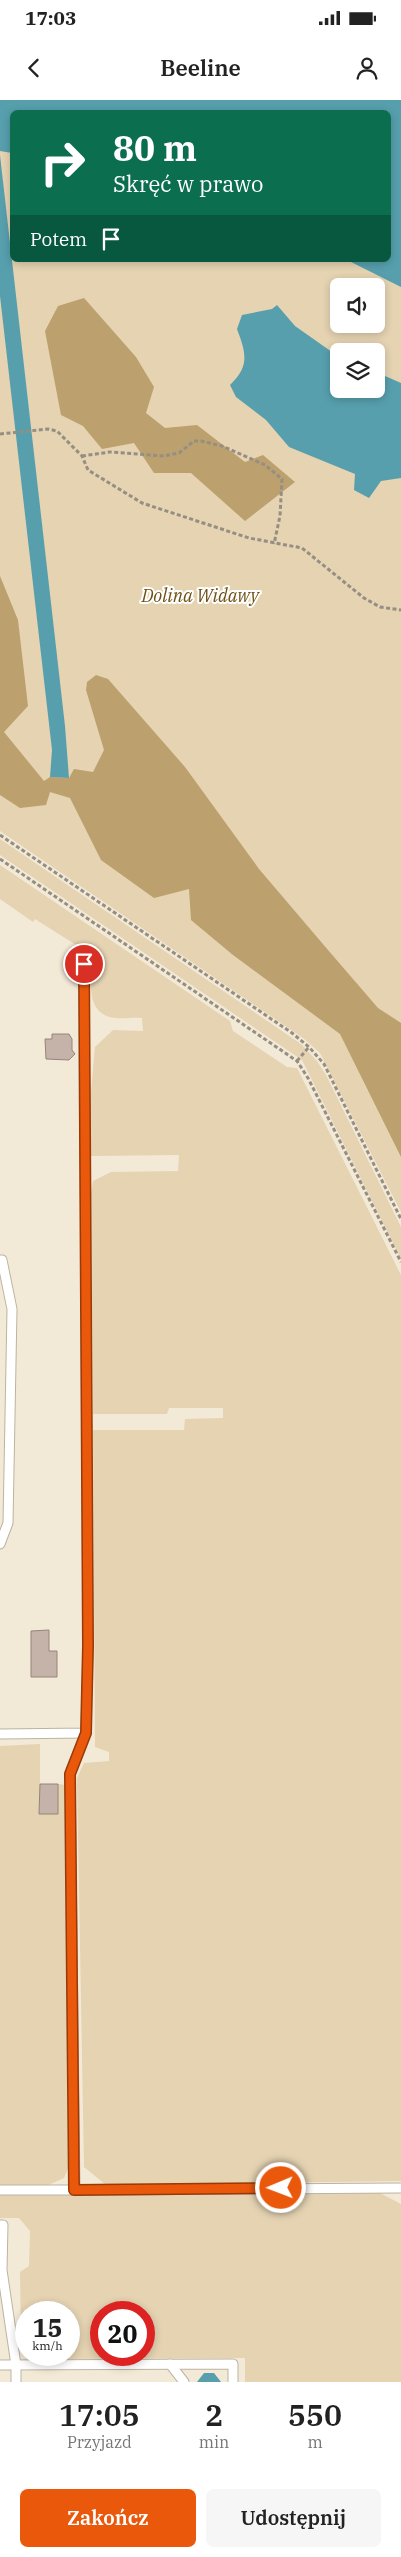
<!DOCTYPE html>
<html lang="pl">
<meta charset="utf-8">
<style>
:root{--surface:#fff;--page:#f6f6f6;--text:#222;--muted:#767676;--accent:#ea580c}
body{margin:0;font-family:"IBM Plex Serif",serif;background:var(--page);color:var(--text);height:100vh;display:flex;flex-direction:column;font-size:19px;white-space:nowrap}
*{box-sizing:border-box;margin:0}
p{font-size:16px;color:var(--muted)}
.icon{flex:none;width:28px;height:28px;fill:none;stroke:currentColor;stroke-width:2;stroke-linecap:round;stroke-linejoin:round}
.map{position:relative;height:2282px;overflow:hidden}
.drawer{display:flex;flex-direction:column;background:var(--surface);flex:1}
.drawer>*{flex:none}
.hud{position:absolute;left:10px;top:10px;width:381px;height:152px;border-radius:8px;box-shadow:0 2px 8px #0003;background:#0b6e4f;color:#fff;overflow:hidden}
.buttons{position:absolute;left:330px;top:178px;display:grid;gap:10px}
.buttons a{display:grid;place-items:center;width:55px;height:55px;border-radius:8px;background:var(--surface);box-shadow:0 2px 8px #0003;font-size:25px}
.speed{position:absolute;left:15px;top:2201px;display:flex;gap:10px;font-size:25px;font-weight:700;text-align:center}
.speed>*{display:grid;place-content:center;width:65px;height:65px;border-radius:50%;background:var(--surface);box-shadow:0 2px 8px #0003;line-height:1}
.speed small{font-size:12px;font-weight:400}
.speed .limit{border:8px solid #d22;background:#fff;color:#111}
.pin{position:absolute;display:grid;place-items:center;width:42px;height:42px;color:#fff;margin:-21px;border:2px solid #fff;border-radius:50%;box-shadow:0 1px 5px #0007}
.me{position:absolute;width:55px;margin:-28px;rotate:269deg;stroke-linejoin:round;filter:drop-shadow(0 0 4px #0008)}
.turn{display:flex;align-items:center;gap:18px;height:105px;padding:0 20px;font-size:22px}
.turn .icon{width:65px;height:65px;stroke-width:2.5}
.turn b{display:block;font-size:35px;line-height:42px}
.then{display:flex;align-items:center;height:48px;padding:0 20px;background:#0003;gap:10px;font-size:19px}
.eta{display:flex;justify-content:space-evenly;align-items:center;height:85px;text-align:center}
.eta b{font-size:30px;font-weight:600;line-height:35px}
.button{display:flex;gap:10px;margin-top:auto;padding:10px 20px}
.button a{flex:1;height:58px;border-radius:8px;background:var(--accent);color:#fff;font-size:20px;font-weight:600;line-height:58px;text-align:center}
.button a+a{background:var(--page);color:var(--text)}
.status{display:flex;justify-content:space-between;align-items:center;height:35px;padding:0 25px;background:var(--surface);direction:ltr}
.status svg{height:14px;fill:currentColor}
header{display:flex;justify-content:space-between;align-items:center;height:65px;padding:0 20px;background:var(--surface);font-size:22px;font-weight:600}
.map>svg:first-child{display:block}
.green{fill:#e5d3b2;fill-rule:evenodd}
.forest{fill:#bca06e}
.water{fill:#579fad}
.building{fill:#c5b2a8;stroke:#96847b}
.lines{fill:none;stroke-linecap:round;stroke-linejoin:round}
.service-casing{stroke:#bdb3a2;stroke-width:11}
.path{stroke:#958e82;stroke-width:3;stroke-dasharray:4 2.5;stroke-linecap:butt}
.service{stroke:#fff;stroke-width:9}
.route-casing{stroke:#983908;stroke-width:12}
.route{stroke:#ea580c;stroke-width:9}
.labels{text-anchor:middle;stroke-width:4;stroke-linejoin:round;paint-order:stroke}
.park-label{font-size:18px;font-style:italic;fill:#6d5014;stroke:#fff}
</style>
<div class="status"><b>17:03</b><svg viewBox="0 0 49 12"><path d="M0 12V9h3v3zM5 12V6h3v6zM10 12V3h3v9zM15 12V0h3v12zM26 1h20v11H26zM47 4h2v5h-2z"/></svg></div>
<header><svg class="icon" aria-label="back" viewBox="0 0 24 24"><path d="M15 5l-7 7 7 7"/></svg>Beeline<svg class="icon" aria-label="person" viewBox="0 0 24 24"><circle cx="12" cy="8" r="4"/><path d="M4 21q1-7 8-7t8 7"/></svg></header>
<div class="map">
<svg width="401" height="2282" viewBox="0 0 401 2282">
<rect width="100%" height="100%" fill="#f3e9d7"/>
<g class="green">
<path d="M0,0H401V1112L320,953L303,938L0,731ZM12,12H389V160H12ZM339,186H376V224H339ZM339,251H376V289H339Z"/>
<polygon points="0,739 301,944 317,961 326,975 401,1127 401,1159 302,960 0,755"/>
<path d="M0,765L230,921L233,931L287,967L297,968L401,1175V2081L106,2085L84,2067L77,1678L84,1663L109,1661V1652L95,1647L93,1330H184L185,1319L223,1318V1308H169L167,1314H93L91,1093L93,1081L111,1072L178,1071L179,1055L91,1056L90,1002L95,947L113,930L143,931L142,918C134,917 124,919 115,918C83,914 92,878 92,855L35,819L33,822L0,799Z"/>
<polygon points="40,1644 40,1714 58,1714 58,1684 66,1685 69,2066 64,2078 46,2086 0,2086 0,1646"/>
<path d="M380,2093L401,2104V2282H245V2258L46,2259L38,2255H69V2212H26V2243L21,2234L20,2172L29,2166L30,2131L19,2118H0V2095ZM101,2212H144V2255H101Z"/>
</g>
<g class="forest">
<polygon points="84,198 136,257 154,287 146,313 165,328 197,325 245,362 263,355 295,382 245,421 191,373 154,373 134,343 102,349 83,326 61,315 45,231 58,206"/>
<polygon points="0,476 18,520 28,606 4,632 44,681 50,677 69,678 74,669 93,672 104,650 86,590 87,582 96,575 108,579 185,667 259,769 328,850 378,908 401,923 401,1057 340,934 233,855 191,820 189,789 154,798 101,760 70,698 50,692 46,705 20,708 0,695"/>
</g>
<g class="water">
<polygon points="0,0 401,0 401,187 347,160 389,160 389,12 12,12 12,53 0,51"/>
<polygon points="0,55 65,626 69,678 50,677 52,650 0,196"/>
<path d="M277,205L295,226L339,257V289H376V272L401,283V378L381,381L369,398L354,390L355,374L289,347L266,320L236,297L230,285C250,266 246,253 237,229L242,215L272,209Z"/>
<polygon points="204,2273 214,2273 221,2282 197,2282"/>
</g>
<g class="building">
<polygon points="52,934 69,934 72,939 72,950 75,954 69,960 46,959 45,939 52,939"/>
<polygon points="49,1530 49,1551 57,1551 57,1577 31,1577 31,1531"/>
<polygon points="40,1684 58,1684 58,1714 39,1714"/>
</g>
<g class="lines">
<g class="service-casing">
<g id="service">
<polyline points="0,1160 2,1160 12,1209 8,1423 0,1444"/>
<polyline points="0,1634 86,1633 88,1546 84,864"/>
<polyline points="0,2090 75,2090 70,1674 86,1633"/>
<polyline points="75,2090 401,2088"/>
<polyline points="0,2125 3,2125 2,2170 16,2265 16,2282"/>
<polyline points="170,2264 184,2282"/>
<polyline points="0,2265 233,2264 233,2282"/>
</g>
</g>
<g class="path">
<polyline points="0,334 48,329 57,331 82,356 88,370 142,403 249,438 302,448 364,498 380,507 401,510"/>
<polyline points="82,356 110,352 164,356 179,353 194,341 201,341 222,346 265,365 282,379 280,416 274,444"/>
<polyline points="0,735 292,933 309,947 324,964 401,1119"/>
<polyline points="0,759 297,961 308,978 401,1162"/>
<polyline points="297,961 309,947"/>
</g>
<use href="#service" class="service"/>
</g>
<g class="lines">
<g class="route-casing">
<polyline id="route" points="84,864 88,1546 86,1633 70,1674 74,2090 281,2088"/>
</g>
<use href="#route" class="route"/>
</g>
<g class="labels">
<g class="park-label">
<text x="200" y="502">Dolina Widawy</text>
</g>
</g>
</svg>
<div class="buttons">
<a><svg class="icon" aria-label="sound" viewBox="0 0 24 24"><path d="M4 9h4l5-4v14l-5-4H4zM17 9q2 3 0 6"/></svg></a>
<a><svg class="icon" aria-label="layers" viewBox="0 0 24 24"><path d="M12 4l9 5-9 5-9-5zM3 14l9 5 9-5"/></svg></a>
</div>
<div class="speed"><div>15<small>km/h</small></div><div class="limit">20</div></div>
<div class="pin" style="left:84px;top:864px;background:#d93025"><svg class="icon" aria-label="arrive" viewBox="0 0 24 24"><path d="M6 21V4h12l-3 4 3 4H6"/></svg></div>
<svg class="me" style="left:281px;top:2088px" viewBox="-20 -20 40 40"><circle r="17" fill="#ea580c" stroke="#fff" stroke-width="3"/><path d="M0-11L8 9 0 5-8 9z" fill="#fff"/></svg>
<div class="hud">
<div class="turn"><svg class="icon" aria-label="right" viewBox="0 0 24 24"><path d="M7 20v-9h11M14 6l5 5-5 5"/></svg><div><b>80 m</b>Skręć w prawo</div></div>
<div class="then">Potem<svg class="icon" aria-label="arrive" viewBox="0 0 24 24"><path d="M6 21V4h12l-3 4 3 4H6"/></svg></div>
</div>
</div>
<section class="drawer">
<div class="eta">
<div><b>17:05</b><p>Przyjazd</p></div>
<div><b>2</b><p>min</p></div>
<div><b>550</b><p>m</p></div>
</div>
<div class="button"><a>Zakończ</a><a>Udostępnij</a></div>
</section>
